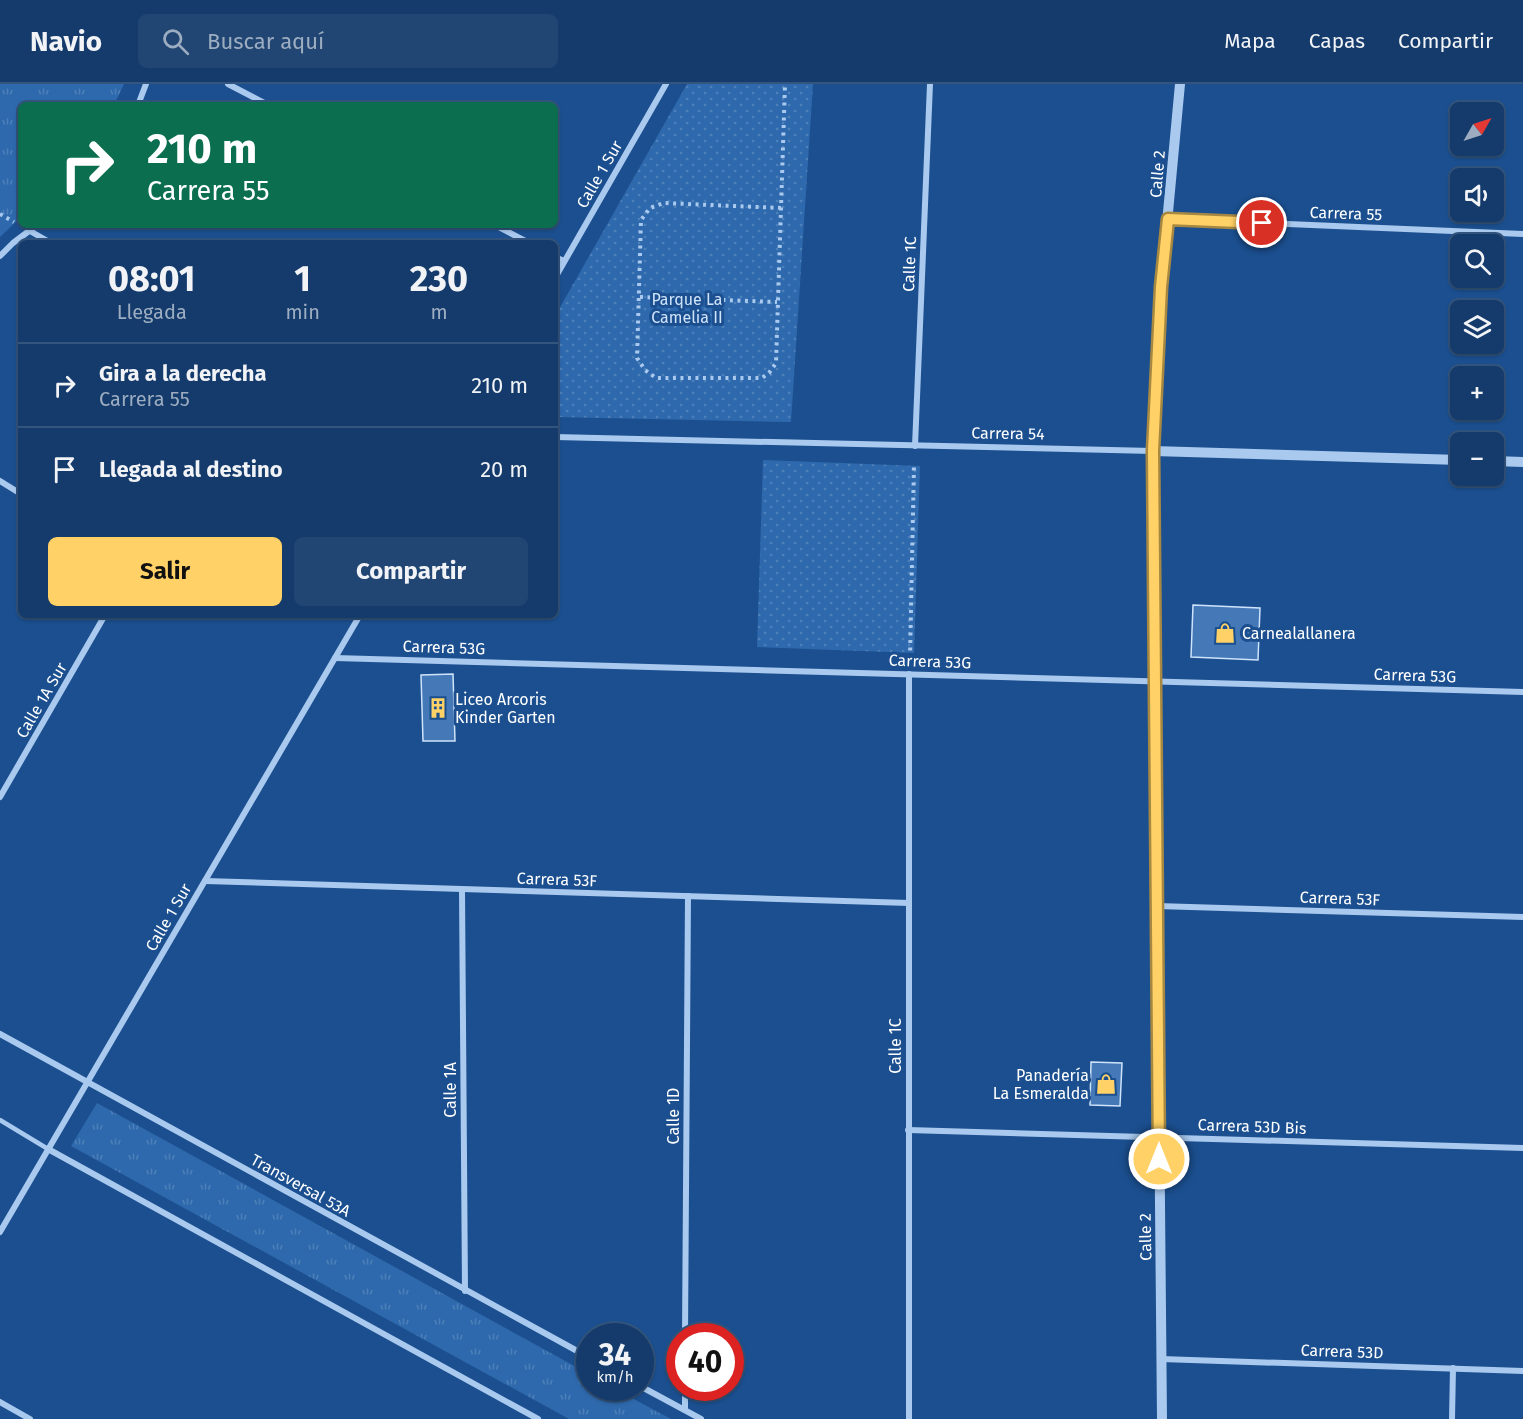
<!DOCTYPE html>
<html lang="es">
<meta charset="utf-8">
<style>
:root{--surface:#143b6b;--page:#214673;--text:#f1f3f6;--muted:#9dadc1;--line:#33557e;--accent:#ffd166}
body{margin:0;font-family:"Fira Sans",sans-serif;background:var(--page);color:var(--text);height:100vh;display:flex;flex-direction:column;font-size:22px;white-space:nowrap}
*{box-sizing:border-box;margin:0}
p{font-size:20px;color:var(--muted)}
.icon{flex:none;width:33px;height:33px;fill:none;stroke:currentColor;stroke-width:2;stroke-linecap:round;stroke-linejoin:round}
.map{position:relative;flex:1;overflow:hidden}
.drawer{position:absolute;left:18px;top:156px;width:540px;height:378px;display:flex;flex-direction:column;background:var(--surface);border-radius:9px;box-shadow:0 2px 4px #0004,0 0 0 2px var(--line)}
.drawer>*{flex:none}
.guide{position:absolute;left:18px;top:18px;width:540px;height:126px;border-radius:9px;box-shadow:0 2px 4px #0004,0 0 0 2px var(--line);background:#0b6e4f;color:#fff;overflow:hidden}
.needle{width:39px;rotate:51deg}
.fabs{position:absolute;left:1450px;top:18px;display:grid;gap:12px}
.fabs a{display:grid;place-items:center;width:54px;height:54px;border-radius:9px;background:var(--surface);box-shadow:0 2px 4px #0004,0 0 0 2px var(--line);font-size:30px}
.speed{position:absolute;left:576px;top:1239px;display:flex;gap:12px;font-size:30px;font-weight:700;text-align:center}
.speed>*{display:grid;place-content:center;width:78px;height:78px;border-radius:50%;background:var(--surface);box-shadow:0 2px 4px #0004,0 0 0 2px var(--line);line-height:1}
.speed small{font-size:15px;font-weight:400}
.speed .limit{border:9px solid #d22;background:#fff;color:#111}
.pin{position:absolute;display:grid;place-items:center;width:51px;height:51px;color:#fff;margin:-26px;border:3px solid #fff;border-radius:50%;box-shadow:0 2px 6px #0007}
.me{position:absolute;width:66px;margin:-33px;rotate:0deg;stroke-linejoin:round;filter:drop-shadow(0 0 4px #0008)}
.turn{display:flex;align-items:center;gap:21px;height:126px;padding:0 30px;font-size:27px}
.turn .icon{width:78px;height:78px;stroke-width:2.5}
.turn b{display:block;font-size:42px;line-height:51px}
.eta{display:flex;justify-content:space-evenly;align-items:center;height:102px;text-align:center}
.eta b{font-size:36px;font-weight:700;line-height:42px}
.primary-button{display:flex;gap:12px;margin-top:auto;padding:12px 30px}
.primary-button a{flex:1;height:69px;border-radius:9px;background:var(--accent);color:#111;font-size:24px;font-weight:700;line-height:69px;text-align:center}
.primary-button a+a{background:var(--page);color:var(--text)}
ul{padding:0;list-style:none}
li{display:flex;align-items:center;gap:18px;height:84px;padding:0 30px;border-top:2px solid var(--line)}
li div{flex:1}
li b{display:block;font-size:22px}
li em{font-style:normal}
header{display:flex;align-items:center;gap:36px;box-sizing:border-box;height:84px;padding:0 30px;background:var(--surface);border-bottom:2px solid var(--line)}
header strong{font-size:28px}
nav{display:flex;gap:33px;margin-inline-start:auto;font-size:21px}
.search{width:420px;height:54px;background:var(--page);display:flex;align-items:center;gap:15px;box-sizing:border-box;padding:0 21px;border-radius:9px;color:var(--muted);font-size:22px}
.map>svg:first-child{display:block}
.grass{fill:url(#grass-tufts)}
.park{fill:url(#park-dots)}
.building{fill:#4478b7;stroke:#cfe3fa;stroke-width:1.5}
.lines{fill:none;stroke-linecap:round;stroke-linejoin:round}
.path{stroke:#a9c9ee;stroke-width:4;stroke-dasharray:3 4.5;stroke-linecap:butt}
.service{stroke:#a9c9ee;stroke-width:4.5}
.minor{stroke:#a9c9ee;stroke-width:6}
.tertiary{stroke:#a9c9ee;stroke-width:10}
.route-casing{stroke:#a68842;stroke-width:15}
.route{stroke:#ffd166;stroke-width:10}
.labels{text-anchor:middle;stroke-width:6;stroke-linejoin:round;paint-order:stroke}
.street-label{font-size:16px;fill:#fff;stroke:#1b4f8f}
.park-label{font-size:16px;fill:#cfe3fa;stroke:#1b4f8f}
.poi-label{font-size:16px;fill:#fff;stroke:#1b4f8f;text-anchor:start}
</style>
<header>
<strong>Navio</strong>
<div class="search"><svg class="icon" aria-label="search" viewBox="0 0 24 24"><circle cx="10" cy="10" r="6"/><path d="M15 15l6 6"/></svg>Buscar aquí</div>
<nav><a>Mapa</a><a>Capas</a><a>Compartir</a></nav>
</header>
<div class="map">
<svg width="1523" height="1335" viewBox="0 0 1523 1335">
<defs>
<pattern id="grass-tufts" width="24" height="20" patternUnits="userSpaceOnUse" patternTransform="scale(1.5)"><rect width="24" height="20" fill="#2e69ad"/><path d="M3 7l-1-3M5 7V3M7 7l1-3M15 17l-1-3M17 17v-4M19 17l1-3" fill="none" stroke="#4d80b9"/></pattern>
<pattern id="park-dots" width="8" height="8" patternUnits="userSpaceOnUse" patternTransform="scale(1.5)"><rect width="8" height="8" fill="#2e69ad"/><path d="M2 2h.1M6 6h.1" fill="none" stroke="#4d80b9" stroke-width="1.8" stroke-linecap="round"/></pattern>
</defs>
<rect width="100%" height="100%" fill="#1b4f8f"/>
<g class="grass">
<polygon points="0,0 124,0 114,21 21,21 21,133 0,153"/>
<polygon points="97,1019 589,1290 590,1304 613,1304 671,1335 569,1335 71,1062"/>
</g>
<g class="park">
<polygon points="687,0 813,0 791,338 555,333 555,232"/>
<polygon points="763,376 920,382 914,569 757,563"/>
</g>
<g class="building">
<polygon points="1193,521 1260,524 1258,576 1191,573"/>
<polygon points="453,590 455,657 423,657 421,591"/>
<polygon points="1091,978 1122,979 1120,1022 1090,1021"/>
</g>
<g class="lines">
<g class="path">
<polyline points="781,124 664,119 650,124 641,136 637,274 645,286 656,294 762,294 769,289 776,279 785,0"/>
<polyline points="0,130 14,138"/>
<polyline points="640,213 777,218"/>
<polyline points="910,574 914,380"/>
</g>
<polyline class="service" points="0,1036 48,1065"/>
<g class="minor">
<polyline points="228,0 268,21"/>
<polyline points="138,21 146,0"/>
<polyline points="1168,135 1523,150"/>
<polyline points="495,141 529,159"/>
<polyline points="30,147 51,159"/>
<polyline points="0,172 13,159 37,141"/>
<polyline points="555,173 564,177"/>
<polyline points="555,194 666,0"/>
<polyline points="555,353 1153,367"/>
<polyline points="915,362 930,0"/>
<polyline points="0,397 21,410"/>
<polyline points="335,574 1523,608"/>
<polyline points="0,713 105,531"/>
<polyline points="205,797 909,819"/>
<polyline points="462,806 465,1207"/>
<polyline points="1157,822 1523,833"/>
<polyline points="0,950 590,1274"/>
<polyline points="908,1046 1523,1064"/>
<polyline points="48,1065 538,1335"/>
<polyline points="0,1148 360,531"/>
<polyline points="685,1252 688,812"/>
<polyline points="1161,1275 1523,1287"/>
<polyline points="640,1302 701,1335"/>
<polyline points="0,1318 30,1335"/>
<polyline points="685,1326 685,1304"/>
<polyline points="909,1335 909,590"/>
<polyline points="1452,1335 1453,1284"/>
</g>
<g class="tertiary">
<polyline points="1153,367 1461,376"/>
<polyline points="1494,377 1523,378"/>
<polyline points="1162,1335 1153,367 1161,203 1180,0"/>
</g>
</g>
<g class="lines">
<g class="route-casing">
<polyline id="route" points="1159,1075 1153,367 1161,203 1168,135 1262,139"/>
</g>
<use href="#route" class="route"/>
</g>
<defs>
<g id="shop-bare" transform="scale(1.62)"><path d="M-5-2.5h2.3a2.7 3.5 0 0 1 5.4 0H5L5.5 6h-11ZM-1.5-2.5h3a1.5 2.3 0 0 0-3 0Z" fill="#ffd166" stroke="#1b4f8f" stroke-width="2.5" paint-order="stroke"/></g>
<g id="building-bare" transform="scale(1.62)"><path d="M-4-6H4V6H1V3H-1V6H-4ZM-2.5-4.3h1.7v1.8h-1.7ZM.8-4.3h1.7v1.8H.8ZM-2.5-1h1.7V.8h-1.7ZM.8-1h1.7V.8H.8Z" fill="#ffd166" stroke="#1b4f8f" stroke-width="2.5" paint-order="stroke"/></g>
</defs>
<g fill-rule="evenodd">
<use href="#shop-bare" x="1225" y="549"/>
<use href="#building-bare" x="438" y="624"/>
<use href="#shop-bare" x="1106" y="1000"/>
</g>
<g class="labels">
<g class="street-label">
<text transform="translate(599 90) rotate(-60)" y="6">Calle 1 Sur</text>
<text transform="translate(1157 90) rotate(-85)" y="6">Calle 2</text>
<text transform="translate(1346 129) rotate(2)" y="6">Carrera 55</text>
<text transform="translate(909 180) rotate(-88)" y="6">Calle 1C</text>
<text transform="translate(1008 349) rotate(1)" y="6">Carrera 54</text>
<text transform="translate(444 563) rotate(2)" y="6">Carrera 53G</text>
<text transform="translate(930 577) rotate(2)" y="6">Carrera 53G</text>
<text transform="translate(1415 591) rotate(2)" y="6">Carrera 53G</text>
<text transform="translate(41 616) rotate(-60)" y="6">Calle 1A Sur</text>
<text transform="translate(557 795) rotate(2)" y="6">Carrera 53F</text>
<text transform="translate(1340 814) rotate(2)" y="6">Carrera 53F</text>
<text transform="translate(168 833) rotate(-60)" y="6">Calle 1 Sur</text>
<text transform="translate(895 962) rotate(-90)" y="6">Calle 1C</text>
<text transform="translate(450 1006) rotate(-90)" y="6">Calle 1A</text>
<text transform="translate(673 1032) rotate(-90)" y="6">Calle 1D</text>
<text transform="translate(1252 1042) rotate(2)" y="6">Carrera 53D Bis</text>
<text transform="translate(301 1101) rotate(29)" y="6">Transversal 53A</text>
<text transform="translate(1145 1153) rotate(-91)" y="6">Calle 2</text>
<text transform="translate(1342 1267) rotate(2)" y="6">Carrera 53D</text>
</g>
<g class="park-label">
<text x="687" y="221">Parque La<tspan x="687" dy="18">Camelia II</tspan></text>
</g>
<g class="poi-label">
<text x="1242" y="555">Carnealallanera</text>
<text x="455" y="621">Liceo Arcoris<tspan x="455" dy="18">Kinder Garten</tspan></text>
<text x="1089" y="997" text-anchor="end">Panadería<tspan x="1089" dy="18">La Esmeralda</tspan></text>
</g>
</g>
</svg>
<div class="fabs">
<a><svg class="needle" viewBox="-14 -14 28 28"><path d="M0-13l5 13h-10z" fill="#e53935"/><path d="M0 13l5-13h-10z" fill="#9dadc1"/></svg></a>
<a><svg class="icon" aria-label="sound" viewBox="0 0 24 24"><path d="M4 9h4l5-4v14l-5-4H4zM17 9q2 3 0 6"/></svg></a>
<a><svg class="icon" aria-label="search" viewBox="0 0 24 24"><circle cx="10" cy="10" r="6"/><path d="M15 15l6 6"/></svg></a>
<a><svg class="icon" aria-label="layers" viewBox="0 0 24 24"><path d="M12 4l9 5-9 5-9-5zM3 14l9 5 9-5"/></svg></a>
<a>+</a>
<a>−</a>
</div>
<div class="speed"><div>34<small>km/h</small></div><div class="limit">40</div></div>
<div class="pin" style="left:1262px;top:139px;background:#d93025"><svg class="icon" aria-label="arrive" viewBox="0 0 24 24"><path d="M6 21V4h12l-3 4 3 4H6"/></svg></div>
<svg class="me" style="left:1159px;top:1075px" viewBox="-20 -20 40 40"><circle r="17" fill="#ffd166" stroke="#fff" stroke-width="3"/><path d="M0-11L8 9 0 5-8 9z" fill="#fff"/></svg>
<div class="guide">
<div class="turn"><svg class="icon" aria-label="right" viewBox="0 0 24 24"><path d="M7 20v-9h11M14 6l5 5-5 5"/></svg><div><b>210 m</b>Carrera 55</div></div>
</div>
<section class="drawer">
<div class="eta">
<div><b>08:01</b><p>Llegada</p></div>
<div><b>1</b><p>min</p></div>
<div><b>230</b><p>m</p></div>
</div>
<ul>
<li><svg class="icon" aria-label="right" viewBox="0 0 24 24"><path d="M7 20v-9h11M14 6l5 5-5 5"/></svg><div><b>Gira a la derecha</b><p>Carrera 55</p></div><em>210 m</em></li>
<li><svg class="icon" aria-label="arrive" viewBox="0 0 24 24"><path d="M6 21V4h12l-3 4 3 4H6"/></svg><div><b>Llegada al destino</b></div><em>20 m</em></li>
</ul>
<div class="primary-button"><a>Salir</a><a>Compartir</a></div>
</section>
</div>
